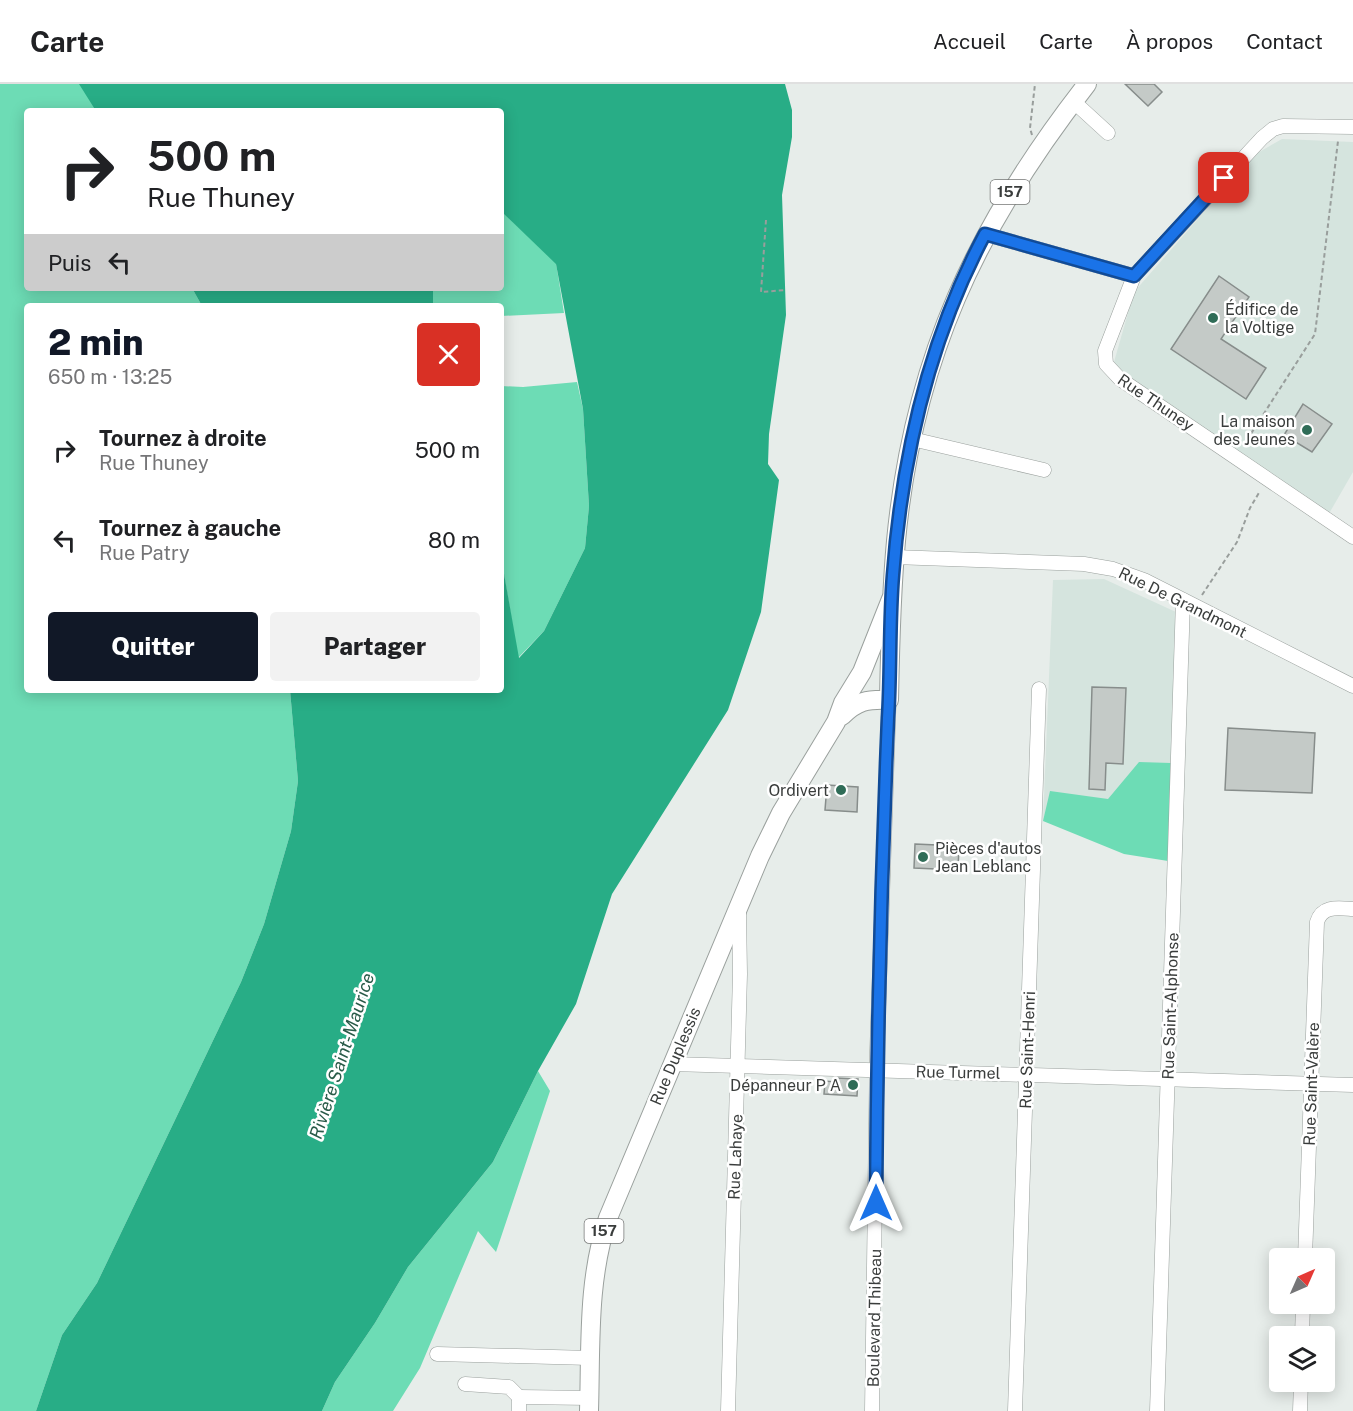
<!DOCTYPE html>
<html lang="fr">
<meta charset="utf-8">
<style>
:root{--surface:#fff;--page:#f2f2f2;--text:#202124;--muted:#757577;--line:#e0e0e0;--accent:#111827}
body{margin:0;font-family:"Public Sans",sans-serif;background:var(--page);color:var(--text);height:100vh;display:flex;flex-direction:column;font-size:22px;white-space:nowrap}
*{box-sizing:border-box;margin:0}
p{font-size:20px;color:var(--muted)}
.icon{flex:none;width:33px;height:33px;fill:none;stroke:currentColor;stroke-width:2;stroke-linecap:round;stroke-linejoin:round}
.map{position:relative;flex:1;overflow:hidden}
.sheet{position:absolute;left:24px;top:219px;width:480px;height:390px;display:flex;flex-direction:column;background:var(--surface);border-radius:6px;box-shadow:0 3px 15px #0003}
.sheet>*{flex:none}
.guide{position:absolute;left:24px;top:24px;width:480px;height:183px;border-radius:6px;box-shadow:0 3px 15px #0003;background:#fff;color:var(--text);overflow:hidden}
.needle{width:39px;rotate:45deg}
.buttons{position:absolute;left:1269px;top:1164px;display:grid;gap:12px}
.buttons a{display:grid;place-items:center;width:66px;height:66px;border-radius:6px;background:var(--surface);box-shadow:0 3px 15px #0003;font-size:30px}
.pin{position:absolute;display:grid;place-items:center;width:51px;height:51px;color:#fff;margin:-26px;border-radius:12px;box-shadow:0 3px 9px #0006}
.me{position:absolute;width:66px;margin:-33px;rotate:0deg;stroke-linejoin:round;filter:drop-shadow(0 0 4px #0008)}
.turn{display:flex;align-items:center;gap:21px;height:126px;padding:0 24px;font-size:27px}
.turn .icon{width:78px;height:78px;stroke-width:2.5}
.turn b{display:block;font-size:42px;line-height:51px}
.then{display:flex;align-items:center;height:57px;padding:0 24px;background:#0003;gap:12px;font-size:22px}
.round{display:grid;place-items:center;flex:none;width:63px;height:63px;border-radius:6px;background:var(--page)}
.summary{display:flex;align-items:center;justify-content:space-between;height:102px;padding:0 24px}
h1{font-size:36px;font-weight:800;line-height:45px;color:var(--accent)}
.cta{display:flex;gap:12px;margin-top:auto;padding:12px 24px}
.cta a{flex:1;height:69px;border-radius:6px;background:var(--accent);color:#fff;font-size:24px;font-weight:800;line-height:69px;text-align:center}
.cta a+a{background:var(--page);color:var(--text)}
ul{padding:0;list-style:none}
li{display:flex;align-items:center;gap:18px;height:90px;padding:0 24px}
li div{flex:1}
li b{display:block;font-size:22px}
li em{font-style:normal}
header{display:flex;align-items:center;gap:36px;box-sizing:border-box;height:84px;padding:0 30px;background:var(--surface);border-bottom:2px solid var(--line)}
header strong{font-size:28px}
nav{display:flex;gap:33px;margin-inline-start:auto;font-size:21px}
.map>svg:first-child{display:block}
.built{fill:#d5e4de}
.green{fill:#6ddcb5}
.water{fill:#28ad86}
.building{fill:#c4cac7;stroke:#878d8b;stroke-width:1.5}
.lines{fill:none;stroke-linecap:round;stroke-linejoin:round}
.minor-casing{stroke:#9aa09d;stroke-width:15}
.major-casing{stroke:#9aa09d;stroke-width:20}
.path{stroke:#999e9c;stroke-width:2;stroke-dasharray:4.5 3;stroke-linecap:butt}
.minor{stroke:#fff;stroke-width:14}
.major{stroke:#fff;stroke-width:18}
.route-casing{stroke:#114b97;stroke-width:15}
.route{stroke:#1a73e8;stroke-width:10}
.poi-dot{fill:#2f6c57;stroke:#fff;stroke-width:2}
.labels{text-anchor:middle;stroke-width:5;stroke-linejoin:round;paint-order:stroke}
.shield{fill:#fff;stroke:#757776;stroke-width:1.5}
.shield-label{font-size:15px;font-weight:bold;fill:#3a3d3c}
.poi-label{font-size:16px;fill:#3a3d3c;stroke:#fff;text-anchor:end}
.street-label{font-size:16px;fill:#3a3d3c;stroke:#fff}
.water-label{font-size:18px;font-style:italic;fill:#295b49;stroke:#fff}
</style>
<header>
<strong>Carte</strong>
<nav><a>Accueil</a><a>Carte</a><a>À propos</a><a>Contact</a></nav>
</header>
<div class="map">
<svg width="1353" height="1327" viewBox="0 0 1353 1327">
<rect width="100%" height="100%" fill="#e7edea"/>
<g class="built">
<polygon points="1282,55 1353,58 1353,388 1323,440 1126,303 1114,278 1134,208 1254,71"/>
<polygon points="1104,495 1176,528 1169,748 1043,737 1053,496"/>
</g>
<g class="green">
<polygon points="0,0 125,0 112,27 27,27 27,204 192,204 202,222 27,222 27,606 290,606 298,697 291,747 264,840 241,898 97,1199 62,1251 36,1327 0,1327"/>
<polygon points="501,27 513,138 556,179 564,229 501,232 501,222 433,222 433,204 501,204"/>
<polygon points="577,298 583,325 589,422 585,464 544,547 518,574 501,473 501,302 523,303"/>
<polygon points="1139,678 1171,679 1168,777 1124,770 1043,737 1050,707 1108,715"/>
<polygon points="538,987 550,1007 496,1168 478,1147 420,1284 393,1327 322,1327 335,1298 375,1239 408,1183 493,1078"/>
</g>
<g class="water">
<polygon points="79,0 785,0 792,26 792,53 782,111 786,231 769,350 768,380 779,396 761,528 728,626 612,810 576,920 538,987 493,1078 408,1183 375,1239 335,1298 322,1327 36,1327 62,1251 97,1199 241,898 264,840 291,747 298,697 290,606 501,606 501,473 519,574 544,547 585,464 589,422 583,325 556,180 501,127 501,27 96,27"/>
<polygon points="192,204 433,204 433,222 202,222"/>
</g>
<g class="building">
<polygon points="1125,0 1154,0 1162,8 1148,22"/>
<polygon points="1219,192 1249,213 1221,255 1266,284 1246,315 1171,265"/>
<polygon points="1303,320 1332,340 1312,368 1284,351"/>
<polygon points="1092,603 1126,604 1123,680 1106,679 1105,706 1089,705"/>
<polygon points="1228,644 1315,649 1312,709 1225,706"/>
<polygon points="827,701 858,703 857,728 825,726"/>
<polygon points="915,760 959,762 958,786 914,784"/>
<polygon points="836,994 858,995 857,1012 824,1010 825,997 836,998"/>
</g>
<g class="lines">
<g class="minor-casing">
<g id="minor">
<polyline points="1073,17 1108,49"/>
<polyline points="1353,43 1283,42 1273,45 1262,54 1134,192 1105,267 1106,280 1120,295 1353,453"/>
<polyline points="985,150 1134,192"/>
<polyline points="912,355 1044,386"/>
<polyline points="894,473 1084,480 1113,485 1144,496 1353,602"/>
<polyline points="672,980 1353,1001"/>
<path d="M1305,1174L1317,838C1322,821 1338,824 1353,825"/>
<polyline points="1302,1252 1303,1220"/>
<polyline points="437,1270 590,1274"/>
<polyline points="465,1300 509,1303 519,1313"/>
<polyline points="519,1327 519,1313 590,1314"/>
<polyline points="728,1327 740,890 739,828"/>
<polyline points="872,1327 877,967 889,616"/>
<polyline points="1015,1327 1039,605"/>
<polyline points="1157,1327 1183,516"/>
<polyline points="1300,1327 1301,1298"/>
</g>
</g>
<g class="major-casing">
<g id="major">
<path d="M842,632C857,617 867,615 889,616C890,563 891,510 896,457C913,276 976,142 1087,0"/>
<path d="M589,1327C591,1261 587,1197 608,1134L760,772L781,729L836,638L843,619L862,588L891,515"/>
</g>
</g>
<g class="path">
<polyline points="1032,51 1030,44 1035,0"/>
<polyline points="766,136 761,208 785,206"/>
<polyline points="1243,362 1315,250 1338,57"/>
<polyline points="1202,511 1237,458 1250,424 1260,407"/>
</g>
<use href="#minor" class="minor"/>
<use href="#major" class="major"/>
</g>
<g class="lines">
<g class="route-casing">
<path id="route" d="M876,1119C877,957 881,796 888,634C891,587 889,539 893,491C902,373 929,255 985,150L1134,192L1224,94"/>
</g>
<use href="#route" class="route"/>
</g>
<g class="poi-dot">
<circle cx="1213" cy="234" r="6"/>
<circle cx="1307" cy="346" r="6"/>
<circle cx="841" cy="706" r="6"/>
<circle cx="923" cy="773" r="6"/>
<circle cx="853" cy="1001" r="6"/>
</g>
<g class="labels">
<g class="shield">
<rect x="990.5" y="96" width="39" height="24" rx="4.5"/>
<rect x="584.5" y="1135" width="39" height="24" rx="4.5"/>
</g>
<g class="shield-label">
<text x="1010" y="113">157</text>
<text x="604" y="1152">157</text>
</g>
<g class="poi-label">
<text x="1225" y="231" text-anchor="start">Édifice de<tspan x="1225" dy="18">la Voltige</tspan></text>
<text x="1295" y="343">La maison<tspan x="1295" dy="18">des Jeunes</tspan></text>
<text x="829" y="712">Ordivert</text>
<text x="935" y="770" text-anchor="start">Pièces d'autos<tspan x="935" dy="18">Jean Leblanc</tspan></text>
<text x="841" y="1007">Dépanneur P A</text>
</g>
<g class="street-label">
<text transform="translate(1156 318) rotate(34)" y="6">Rue Thuney</text>
<text transform="translate(1183 518) rotate(26)" y="6">Rue De Grandmont</text>
<text transform="translate(1170 922) rotate(-88)" y="6">Rue Saint-Alphonse</text>
<text transform="translate(1027 966) rotate(-88)" y="6">Rue Saint-Henri</text>
<text transform="translate(675 972) rotate(-67)" y="6">Rue Duplessis</text>
<text transform="translate(958 988) rotate(1)" y="6">Rue Turmel</text>
<text transform="translate(1311 1000) rotate(-88)" y="6">Rue Saint-Valère</text>
<text transform="translate(735 1073) rotate(-88)" y="6">Rue Lahaye</text>
<text transform="translate(874 1234) rotate(-89)" y="6">Boulevard Thibeau</text>
</g>
<g class="water-label">
<text transform="translate(342 972) rotate(-72)" y="6">Rivière Saint-Maurice</text>
</g>
</g>
</svg>
<div class="buttons">
<a><svg class="needle" viewBox="-14 -14 28 28"><path d="M0-13l5 13h-10z" fill="#e53935"/><path d="M0 13l5-13h-10z" fill="#757577"/></svg></a>
<a><svg class="icon" aria-label="layers" viewBox="0 0 24 24"><path d="M12 4l9 5-9 5-9-5zM3 14l9 5 9-5"/></svg></a>
</div>
<div class="pin" style="left:1224px;top:94px;background:#d93025"><svg class="icon" aria-label="arrive" viewBox="0 0 24 24"><path d="M6 21V4h12l-3 4 3 4H6"/></svg></div>
<svg class="me" style="left:876px;top:1119px" viewBox="-20 -20 40 40"><path d="M0-17L14 15 0 8-14 15z" fill="#1a73e8" stroke="#fff" stroke-width="4"/></svg>
<div class="guide">
<div class="turn"><svg class="icon" aria-label="right" viewBox="0 0 24 24"><path d="M7 20v-9h11M14 6l5 5-5 5"/></svg><div><b>500 m</b>Rue Thuney</div></div>
<div class="then">Puis<svg class="icon" aria-label="left" viewBox="0 0 24 24"><path d="M17 20v-9H6M10 6l-5 5 5 5"/></svg></div>
</div>
<section class="sheet">
<div class="summary"><div><h1>2 min</h1><p>650 m · 13:25</p></div><a class="round" style="background:#d93025;color:#fff"><svg class="icon" aria-label="close" viewBox="0 0 24 24"><path d="M6 6l12 12M18 6L6 18"/></svg></a></div>
<ul>
<li><svg class="icon" aria-label="right" viewBox="0 0 24 24"><path d="M7 20v-9h11M14 6l5 5-5 5"/></svg><div><b>Tournez à droite</b><p>Rue Thuney</p></div><em>500 m</em></li>
<li><svg class="icon" aria-label="left" viewBox="0 0 24 24"><path d="M17 20v-9H6M10 6l-5 5 5 5"/></svg><div><b>Tournez à gauche</b><p>Rue Patry</p></div><em>80 m</em></li>
</ul>
<div class="cta"><a>Quitter</a><a>Partager</a></div>
</section>
</div>
